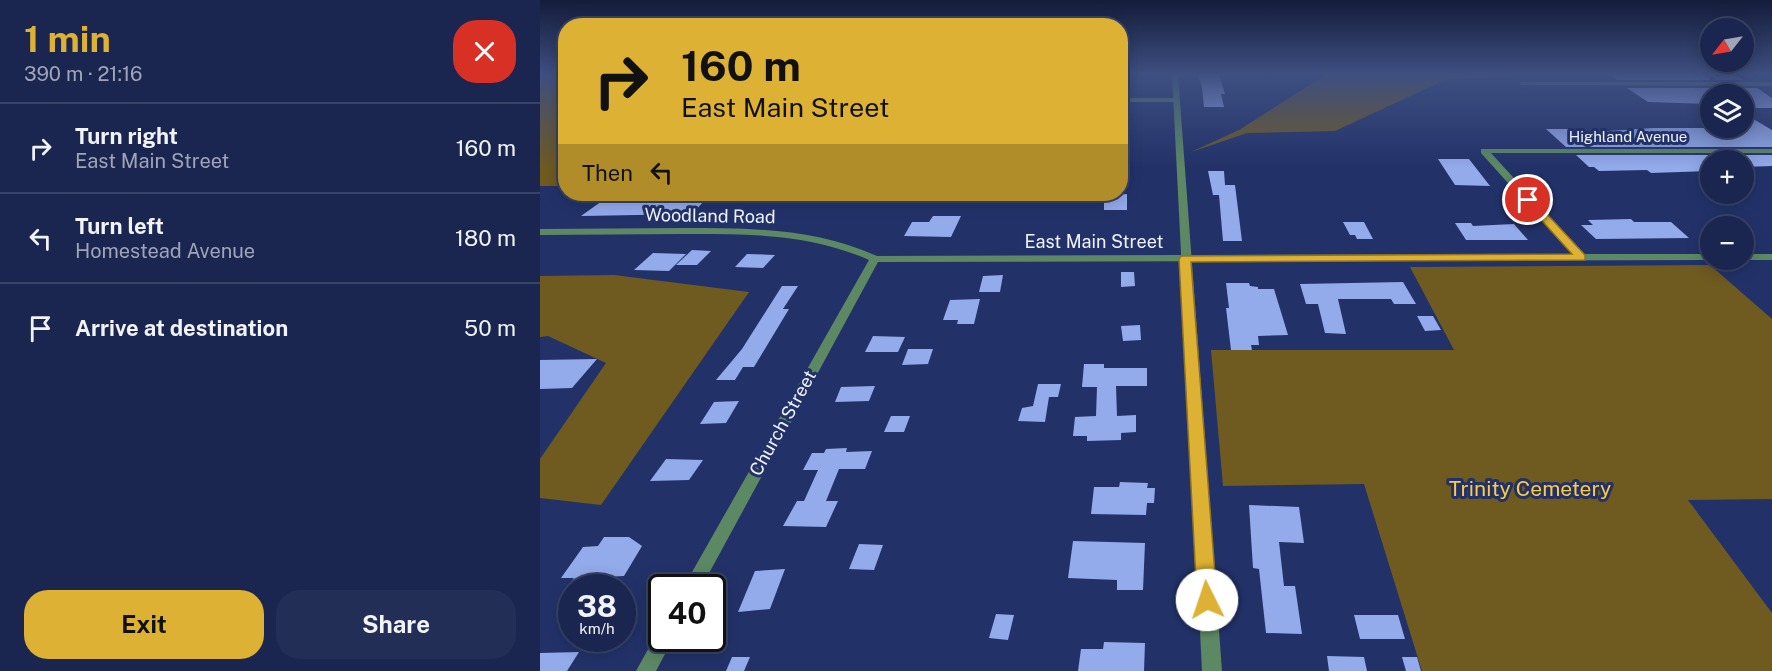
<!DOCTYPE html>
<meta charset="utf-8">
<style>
:root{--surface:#1a264f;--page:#232e56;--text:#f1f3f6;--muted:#9fa5b7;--line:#384366;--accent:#ddb133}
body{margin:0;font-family:"Public Sans",sans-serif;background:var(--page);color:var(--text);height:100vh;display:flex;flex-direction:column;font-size:22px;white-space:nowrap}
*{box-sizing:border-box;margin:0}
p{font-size:20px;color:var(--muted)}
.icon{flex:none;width:33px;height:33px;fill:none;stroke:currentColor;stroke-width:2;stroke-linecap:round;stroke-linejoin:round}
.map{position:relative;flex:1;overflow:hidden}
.details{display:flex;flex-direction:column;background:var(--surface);width:540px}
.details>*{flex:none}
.banner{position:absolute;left:18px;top:18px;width:570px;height:183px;border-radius:24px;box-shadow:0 3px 15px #0003,0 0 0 2px var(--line);background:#ddb133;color:#111;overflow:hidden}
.needle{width:39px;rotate:239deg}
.tools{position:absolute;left:1160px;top:18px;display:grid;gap:12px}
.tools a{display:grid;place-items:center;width:54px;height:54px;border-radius:50%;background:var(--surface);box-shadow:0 3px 15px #0003,0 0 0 2px var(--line);font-size:30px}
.speed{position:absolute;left:18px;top:574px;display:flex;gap:12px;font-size:30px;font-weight:700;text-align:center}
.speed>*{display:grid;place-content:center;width:78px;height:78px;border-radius:50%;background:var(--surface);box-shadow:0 3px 15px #0003,0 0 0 2px var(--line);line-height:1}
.speed small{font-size:15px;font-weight:400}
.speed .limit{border:3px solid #111;border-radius:9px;background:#fff;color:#111}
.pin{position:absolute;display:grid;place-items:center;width:51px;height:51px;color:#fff;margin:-26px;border:3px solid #fff;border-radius:50%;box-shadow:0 2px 6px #0007}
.me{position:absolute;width:66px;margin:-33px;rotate:356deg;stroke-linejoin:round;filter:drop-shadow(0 0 4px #0008)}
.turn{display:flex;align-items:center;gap:21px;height:126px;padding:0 24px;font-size:27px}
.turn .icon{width:78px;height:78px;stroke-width:2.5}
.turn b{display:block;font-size:42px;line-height:51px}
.then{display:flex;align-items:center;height:57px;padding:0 24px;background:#0003;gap:12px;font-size:22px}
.round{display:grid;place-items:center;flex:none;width:63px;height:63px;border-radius:24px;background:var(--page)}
.head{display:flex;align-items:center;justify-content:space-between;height:102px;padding:0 24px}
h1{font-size:36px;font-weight:700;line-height:45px;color:var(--accent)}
.primary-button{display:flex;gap:12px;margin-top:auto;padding:12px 24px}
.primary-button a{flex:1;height:69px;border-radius:24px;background:var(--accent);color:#111;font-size:24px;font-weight:700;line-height:69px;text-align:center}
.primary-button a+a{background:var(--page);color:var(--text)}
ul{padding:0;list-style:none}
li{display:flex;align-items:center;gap:18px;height:90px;padding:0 24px;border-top:2px solid var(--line)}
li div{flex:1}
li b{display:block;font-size:22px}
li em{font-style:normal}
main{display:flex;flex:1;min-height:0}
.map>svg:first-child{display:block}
.green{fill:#6f5a20}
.building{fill:#93aaeb}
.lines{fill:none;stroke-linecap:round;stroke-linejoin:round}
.minor{fill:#5d8864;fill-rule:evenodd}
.tertiary{fill:#5d8864;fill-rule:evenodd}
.route{fill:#ddb133;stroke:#907321;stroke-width:1.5}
.labels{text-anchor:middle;stroke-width:6;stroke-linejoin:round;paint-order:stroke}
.far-street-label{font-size:15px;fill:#f0f3fa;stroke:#223269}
.street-label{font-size:18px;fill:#f0f3fa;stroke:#223269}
.near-park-label{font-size:21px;fill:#fbcb44;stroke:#223269}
</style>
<main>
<section class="details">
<div class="head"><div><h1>1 min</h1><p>390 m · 21:16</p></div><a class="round" style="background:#d93025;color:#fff"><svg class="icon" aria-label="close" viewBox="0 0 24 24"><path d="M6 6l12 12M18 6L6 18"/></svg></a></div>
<ul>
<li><svg class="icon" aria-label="right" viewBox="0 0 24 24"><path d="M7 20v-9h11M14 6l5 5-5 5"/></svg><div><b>Turn right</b><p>East Main Street</p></div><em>160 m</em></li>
<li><svg class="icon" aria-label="left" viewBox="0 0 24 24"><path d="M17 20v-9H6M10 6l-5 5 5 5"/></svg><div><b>Turn left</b><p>Homestead Avenue</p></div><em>180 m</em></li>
<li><svg class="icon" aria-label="arrive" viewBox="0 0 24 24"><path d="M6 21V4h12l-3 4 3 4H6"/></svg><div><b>Arrive at destination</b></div><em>50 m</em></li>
</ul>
<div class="primary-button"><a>Exit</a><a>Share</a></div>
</section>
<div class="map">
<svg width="1232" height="671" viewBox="0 0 1232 671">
<rect width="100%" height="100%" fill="#223269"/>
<g class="green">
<rect x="0" y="74" width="25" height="112"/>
<polygon points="787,74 971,74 976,79 968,77 907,79 795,131 707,133 651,152 699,130"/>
<polygon points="1170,265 1232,319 1232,499 1148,500 1232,613 1232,671 882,671 824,484 683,486 671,350 914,350 870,267"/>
<polygon points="74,275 209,292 61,505 0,498 0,459 66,363 8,336 0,337 0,276"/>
</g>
<g class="building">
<polygon points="658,74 679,74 685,94 681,94 684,107 664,107 662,87"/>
<polygon points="1071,74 1195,74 1203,80 1177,80 1170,76 1170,80 1077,80"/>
<polygon points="1087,88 1170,88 1170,104 1108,102"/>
<polygon points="1190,88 1217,88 1232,98 1232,108 1203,108 1203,94"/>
<polygon points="1203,113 1232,130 1232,147 1026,147 1006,129 1033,129 1039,133 1113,128 1203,128"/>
<polygon points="1036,155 1170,155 1170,171 1111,173 1107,170 1059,171 1054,167 1049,167"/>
<polygon points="1182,155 1232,155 1232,166 1203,167 1203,160 1190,160"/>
<polygon points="898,159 929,159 950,186 915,185"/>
<polygon points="668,171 684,171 685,185 695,185 702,241 683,241 679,195 673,195"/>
<polygon points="587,194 587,210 564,210 564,196"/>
<polygon points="165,200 152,214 41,216 62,201"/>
<polygon points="393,216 421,216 411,237 364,236 372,222 389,222"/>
<polygon points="1091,219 1094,222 1131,222 1149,238 1056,239 1041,225 1053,225 1048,220"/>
<polygon points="803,222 824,222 833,239 817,239 815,235 810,235"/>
<polygon points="915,223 931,223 933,226 974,224 988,240 926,240"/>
<polygon points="152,250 171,251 157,265 136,265"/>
<polygon points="113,253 146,254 129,271 94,270"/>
<polygon points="207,254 235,255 223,268 195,267"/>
<polygon points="581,272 594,272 595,286 581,287"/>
<polygon points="463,275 460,292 439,292 443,276"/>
<polygon points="863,282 876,304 854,304 851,299 798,299 806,334 785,333 778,304 766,304 760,284"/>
<polygon points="686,283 709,283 710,286 718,287 718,289 734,289 748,335 718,336 719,345 711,345 712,350 691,350 686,308 689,308"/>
<polygon points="242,286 258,286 243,309 249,309 214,367 203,367 195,380 176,380 202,349"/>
<polygon points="440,299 434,324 417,324 418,320 403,320 410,300"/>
<polygon points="877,316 893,316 901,330 885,331"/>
<polygon points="600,325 601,340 583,341 581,326"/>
<polygon points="333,336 365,337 358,352 325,352"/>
<polygon points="368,349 393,349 388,364 362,365"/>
<polygon points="57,359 32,388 0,389 0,360"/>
<polygon points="544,364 564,364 564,368 607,368 607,386 576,386 577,416 596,415 596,432 581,433 581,440 547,441 547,436 533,436 535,417 556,416 557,387 542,387"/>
<polygon points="498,384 521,384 518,397 509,397 505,422 478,421 482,408 493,406"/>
<polygon points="335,386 329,401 295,402 301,387"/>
<polygon points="199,401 186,423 160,424 174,402"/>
<polygon points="351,416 370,416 364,432 344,432"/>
<polygon points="307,448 306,452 332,451 325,469 299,469 286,501 298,501 286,527 243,526 257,501 264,501 278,470 263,470 272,453 284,453 286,449"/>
<polygon points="126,459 163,460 149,480 110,481"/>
<polygon points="580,482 608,483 607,488 615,488 614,503 607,503 606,515 551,514 554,487 579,487"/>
<polygon points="709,505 759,507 764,543 739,542 744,586 755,586 762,634 726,633 719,569 713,568"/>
<polygon points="64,537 89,537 102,546 84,576 65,577 62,581 31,582 34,578 21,578 43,547 58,546"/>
<polygon points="533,541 605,543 603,590 577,590 577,580 528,578"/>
<polygon points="319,544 343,545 334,570 309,569"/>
<polygon points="245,569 230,609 198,612 215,571"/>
<polygon points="456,614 474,615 468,640 449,638"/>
<polygon points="814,615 858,615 865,639 820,639"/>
<polygon points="564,642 605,643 604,671 538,671 541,649 563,649"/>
<polygon points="39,652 27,671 0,671 0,653"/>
<polygon points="787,656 824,657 827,671 789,671"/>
<polygon points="192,657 210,657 204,671 186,671"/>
<polygon points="862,657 877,657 881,671 866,671"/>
</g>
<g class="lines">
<g class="minor">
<polygon points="980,82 1232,82 1232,86 982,85 980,84"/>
<polygon points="580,98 637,98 640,100 637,102 580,102"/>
<path d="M941,149H1232V153H951L1043,254H1170V260H1172H1170L338,262L161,588H143L329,260C269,233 206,234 141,234C94,234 47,235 0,235V229C48,229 95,228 143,228C210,228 275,228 337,256L1032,254L941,153Z"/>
<polygon points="1203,254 1232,254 1232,260 1201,260 1203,260"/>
<polygon points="122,631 122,639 133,639 116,671 96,671 117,633"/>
</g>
<polygon class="tertiary" points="632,74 638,74 682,671 662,671"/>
</g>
<linearGradient id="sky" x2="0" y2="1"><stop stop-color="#131c3a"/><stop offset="0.44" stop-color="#3e4f81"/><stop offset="1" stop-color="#3e4f81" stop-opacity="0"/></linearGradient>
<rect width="1232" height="168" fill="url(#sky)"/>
<polygon class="route" points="988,197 992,198 1045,255 1045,260 651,262 677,600 674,607 667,610 660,607 657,600 639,259 641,256 1032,254 985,202 985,198"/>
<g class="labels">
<g class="far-street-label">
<text x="1088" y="142">Highland Avenue</text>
</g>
<g class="street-label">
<text transform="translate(170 216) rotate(1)" y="6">Woodland Road</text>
<text x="554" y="248">East Main Street</text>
<text transform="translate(243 423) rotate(-61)" y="6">Church Street</text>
</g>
<g class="near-park-label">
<text x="990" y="496">Trinity Cemetery</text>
</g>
</g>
</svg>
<div class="tools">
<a><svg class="needle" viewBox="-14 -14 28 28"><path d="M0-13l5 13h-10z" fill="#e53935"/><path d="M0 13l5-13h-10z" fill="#9fa5b7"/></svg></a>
<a><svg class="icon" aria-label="layers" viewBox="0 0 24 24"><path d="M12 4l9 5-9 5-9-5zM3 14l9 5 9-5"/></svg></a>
<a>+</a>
<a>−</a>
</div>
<div class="speed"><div>38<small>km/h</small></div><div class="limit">40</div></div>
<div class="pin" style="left:988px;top:200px;background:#d93025"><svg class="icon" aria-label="arrive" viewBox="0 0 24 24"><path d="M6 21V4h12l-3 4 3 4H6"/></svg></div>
<svg class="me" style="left:667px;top:600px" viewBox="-20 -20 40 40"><circle r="19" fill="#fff"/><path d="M0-13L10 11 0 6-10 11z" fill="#ddb133"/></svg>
<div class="banner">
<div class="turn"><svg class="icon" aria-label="right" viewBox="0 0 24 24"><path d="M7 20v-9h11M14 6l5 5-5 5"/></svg><div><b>160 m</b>East Main Street</div></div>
<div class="then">Then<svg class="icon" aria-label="left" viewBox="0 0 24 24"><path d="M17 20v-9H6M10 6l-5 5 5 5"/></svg></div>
</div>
</div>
</main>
